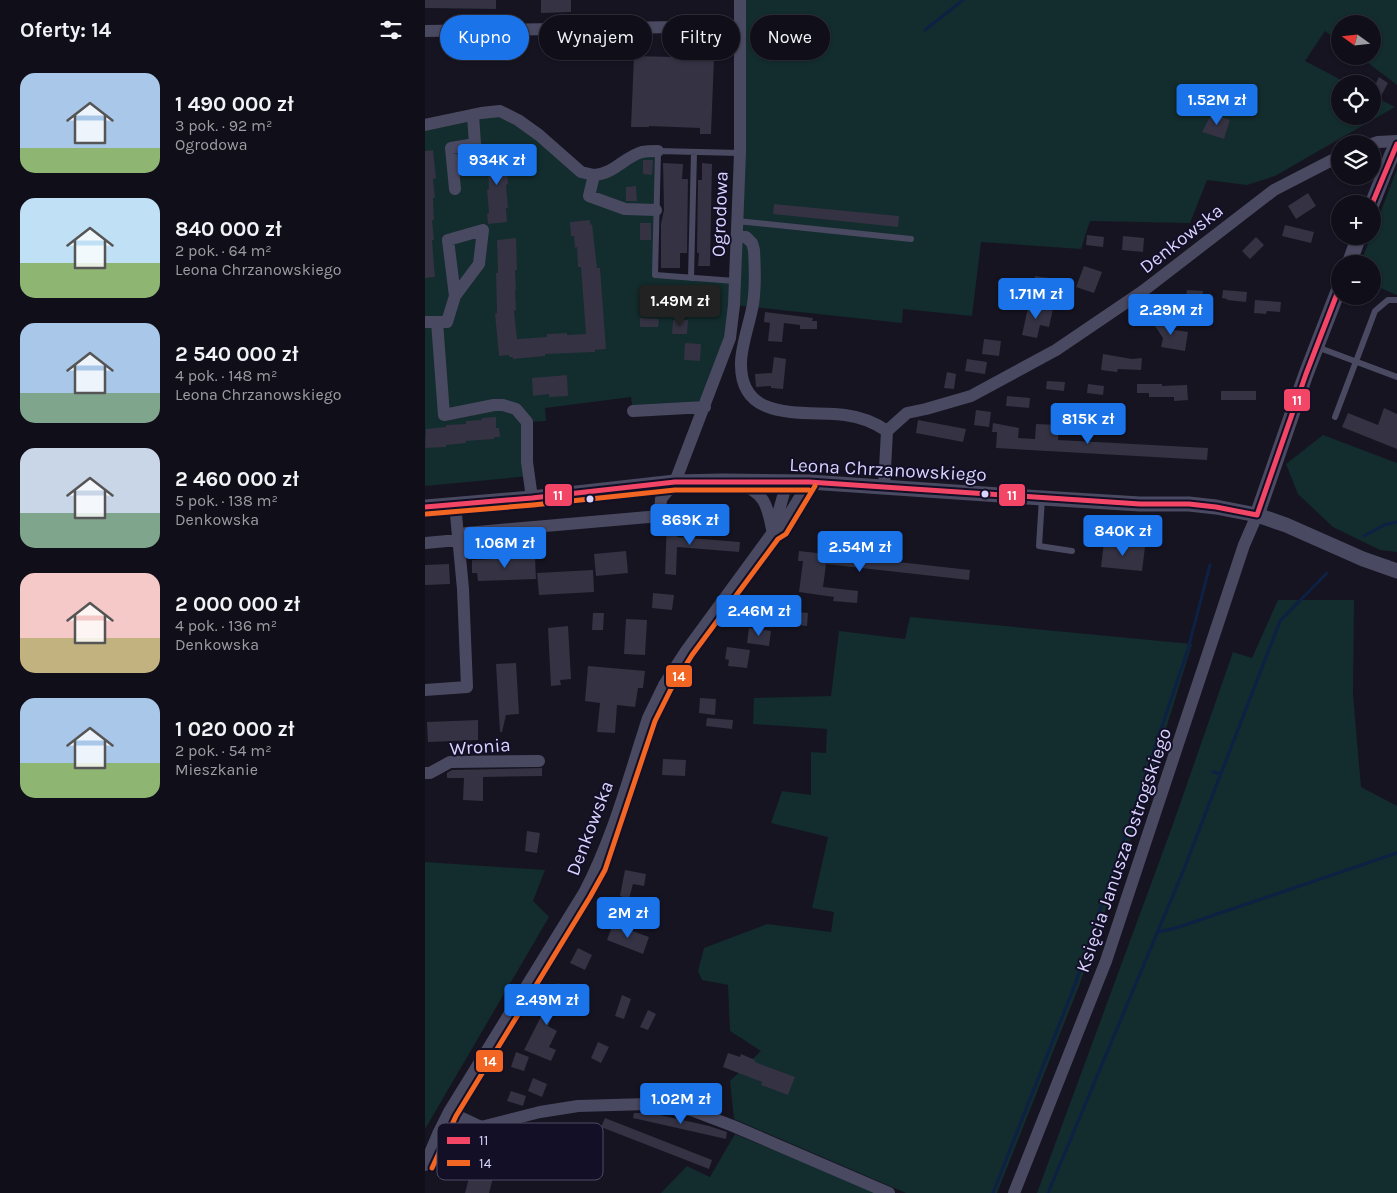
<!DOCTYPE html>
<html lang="pl">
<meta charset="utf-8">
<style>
:root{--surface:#100f19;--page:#1e1d26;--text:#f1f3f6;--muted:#9c9ca2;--line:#302f38;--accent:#1a73e8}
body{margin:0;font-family:Karla,sans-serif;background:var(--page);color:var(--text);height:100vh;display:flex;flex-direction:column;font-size:19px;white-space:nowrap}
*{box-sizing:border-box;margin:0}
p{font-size:16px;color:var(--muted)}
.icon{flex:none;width:28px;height:28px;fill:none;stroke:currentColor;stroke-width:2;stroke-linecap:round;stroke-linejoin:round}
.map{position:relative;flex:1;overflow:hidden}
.panel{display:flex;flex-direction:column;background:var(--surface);width:425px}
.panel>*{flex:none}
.top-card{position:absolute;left:15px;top:15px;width:475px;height:45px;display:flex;gap:10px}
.needle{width:32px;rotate:285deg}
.fabs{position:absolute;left:906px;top:15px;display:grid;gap:10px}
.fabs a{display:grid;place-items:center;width:50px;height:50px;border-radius:50%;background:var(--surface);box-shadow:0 1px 4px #0004,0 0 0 1px var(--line);font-size:25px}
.price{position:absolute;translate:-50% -42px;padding:0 11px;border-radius:5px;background:var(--accent);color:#fff;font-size:16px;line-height:32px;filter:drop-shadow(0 1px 2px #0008)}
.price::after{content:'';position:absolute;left:50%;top:30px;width:15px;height:11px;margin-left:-8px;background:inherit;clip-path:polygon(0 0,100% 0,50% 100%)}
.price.current{background:#222;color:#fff}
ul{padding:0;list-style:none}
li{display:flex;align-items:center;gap:15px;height:125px;padding:0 20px}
li span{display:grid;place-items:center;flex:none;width:140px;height:100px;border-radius:15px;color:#555}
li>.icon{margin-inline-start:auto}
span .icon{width:60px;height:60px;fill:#fffc;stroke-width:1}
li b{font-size:21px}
h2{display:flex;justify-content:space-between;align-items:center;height:60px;padding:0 20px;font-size:21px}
.pill{padding:0 18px;border-radius:22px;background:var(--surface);box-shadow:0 1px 4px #0004,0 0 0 1px var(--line);font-size:18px;line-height:45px}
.pill.current{background:var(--accent);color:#fff}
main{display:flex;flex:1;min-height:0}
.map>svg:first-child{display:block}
</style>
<main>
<section class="panel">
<h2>Oferty: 14<svg class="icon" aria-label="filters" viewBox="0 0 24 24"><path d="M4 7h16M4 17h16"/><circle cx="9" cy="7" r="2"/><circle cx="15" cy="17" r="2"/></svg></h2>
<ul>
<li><span style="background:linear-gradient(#a9c7e8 75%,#8fb573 0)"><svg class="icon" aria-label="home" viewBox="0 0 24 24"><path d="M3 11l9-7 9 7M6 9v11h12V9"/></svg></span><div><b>1 490 000 zł</b><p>3 pok. · 92 m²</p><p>Ogrodowa</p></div></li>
<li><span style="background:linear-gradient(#bfe0f5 65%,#8fb573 0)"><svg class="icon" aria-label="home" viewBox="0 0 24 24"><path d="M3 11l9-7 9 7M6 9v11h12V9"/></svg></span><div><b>840 000 zł</b><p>2 pok. · 64 m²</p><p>Leona Chrzanowskiego</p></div></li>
<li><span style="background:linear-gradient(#a9c7e8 70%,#7fa58c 0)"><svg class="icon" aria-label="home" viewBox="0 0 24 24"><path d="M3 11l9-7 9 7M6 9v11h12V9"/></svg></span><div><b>2 540 000 zł</b><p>4 pok. · 148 m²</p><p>Leona Chrzanowskiego</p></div></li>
<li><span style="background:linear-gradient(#c9d6e8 65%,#7fa58c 0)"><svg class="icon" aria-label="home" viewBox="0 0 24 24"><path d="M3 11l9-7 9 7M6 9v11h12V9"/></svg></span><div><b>2 460 000 zł</b><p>5 pok. · 138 m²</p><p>Denkowska</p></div></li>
<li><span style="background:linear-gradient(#f6c9c9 65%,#c2b280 0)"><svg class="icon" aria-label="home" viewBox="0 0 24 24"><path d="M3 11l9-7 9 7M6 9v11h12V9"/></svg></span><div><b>2 000 000 zł</b><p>4 pok. · 136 m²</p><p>Denkowska</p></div></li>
<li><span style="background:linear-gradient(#a9c7e8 65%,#8fb573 0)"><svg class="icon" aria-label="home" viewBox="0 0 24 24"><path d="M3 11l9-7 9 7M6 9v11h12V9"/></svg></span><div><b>1 020 000 zł</b><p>2 pok. · 54 m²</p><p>Mieszkanie</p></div></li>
</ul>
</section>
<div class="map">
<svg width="972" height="1193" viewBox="0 0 972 1193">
<rect width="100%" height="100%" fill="#161421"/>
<path fill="#132c2d" d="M315,0H972V85L934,56H948V24H915V42L900,31L880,61L924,84H915V116H948V96L970,107L850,176L822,185L782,180L765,223L665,221L656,249L556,242L547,316L478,309L477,323L309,305L280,407L208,411L206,397L120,408L121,421L102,422L105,476L0,486V125L75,111L169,175L233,151L230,275L310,281Z
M972,169V295L948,285V264H935L946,236H948V232Z
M898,435L972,463V552L955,550L908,527L873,494L861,464Z
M853,600H929L928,695L936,787L972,806V1193H612L747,827L808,652L827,658Z
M485,617L767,644L717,807L654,986L572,1193H481L309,1119L305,1081L336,1051L305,1031L303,985L277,980L273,971L279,948L342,924L406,932L409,912L387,908L403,837L346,823L357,791L386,795V752L401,753L402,729L328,724L329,698L406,696L414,631L480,639Z
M0,862L120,870L108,901L124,917L0,1129Z
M310,1134L451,1193H236L262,1166L285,1177Z"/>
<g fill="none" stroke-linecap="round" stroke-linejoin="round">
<path stroke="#0d2144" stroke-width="3" d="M500,30L538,0
M939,536L959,525L972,522
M788,772L796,774
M733,932L751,928L972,853
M568,1193L651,982L763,649L785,565
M623,1193L759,869L855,621L902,573"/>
</g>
<path fill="#343243" d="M0,0H71V9L0,8Z
M116,0H146V12L116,13Z
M209,56L289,58L286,134H275V128L224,126V127H206Z
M954,77L963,83L955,98L948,94V89Z
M787,113L805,120L799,139L777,132Z
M8,150L11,178L8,179L10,198H8L9,220H7L9,240H7L10,277L0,278V151Z
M78,151L79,155H81L83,184L81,185L83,208H81L82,222L63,224L62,214L64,213L62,190L64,189L63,167H60L58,152Z
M218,160H228L227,175L218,174Z
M238,163L258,164L257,179H263L262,253H255V268H236V224L239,210Z
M277,163L287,164L285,266H273L274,253H272L273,180H277Z
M211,186L212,201H201V187Z
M883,193L891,206L871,219L863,206Z
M349,204L474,216L473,227L348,214Z
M165,220V225L167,224L172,268H175L181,349L170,350V352L120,354V356L88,359V357H84V355L74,356L70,314L72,313L71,273H73L72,240L91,238L92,270H90L91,290H90L91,310L89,311L92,339L122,337V334L142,333V335L161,334L156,267H153L152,247L150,248L149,236H146L145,222Z
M215,223H226V240H215Z
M860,225L889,232L886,243L857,236Z
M662,235L679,237L678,247L661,245Z
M698,236L719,238L718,252L697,250Z
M831,237L839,245L825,259L817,251Z
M659,266L677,272L669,293L651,287Z
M610,276L632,279L629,290L609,285Z
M762,290L778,291L776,307L760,305Z
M798,290L822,292L821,302L802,300V299L797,298Z
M830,300L856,302L855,312L842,311L841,314L829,313Z
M604,303L628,309L624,327L615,325L612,338L597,335Z
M340,312L388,318L387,321H392V329H375V325L359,323L357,342L343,341L345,323L339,322Z
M739,316L749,330L763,332L760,351L736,347L738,338L728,323Z
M215,318L234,319L233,327H215Z
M248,320H263L262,334H247Z
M559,339L576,341L574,356L557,354Z
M260,343L276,344L275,361L259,360Z
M678,354L707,359L717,358L716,370L693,369L692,372L676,370Z
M349,357L361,359L358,389L346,388V386L331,387L330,374L347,373Z
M542,359L562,362L560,374L540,371Z
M522,372L531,374L529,389L519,388Z
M142,375L143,396L124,397V394L108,396L107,378Z
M622,381L640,382L639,391L621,389Z
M663,384L679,386L678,395L662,393Z
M712,384H737V386L762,385L763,400L749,401V397H724V393H712Z
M796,391H831V400H796Z
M582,396L605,398L604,408L581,406Z
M959,408L972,414V449L917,427L923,413L953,425Z
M551,410L566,412L564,427L549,425Z
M71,417V428H74L75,437H69V439L41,441V443L21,445V447L0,448L1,429L21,427V425L41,424V421L57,420V418Z
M493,420L541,429L538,442L491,433Z
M568,423L594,428L593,438L610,439L611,424L634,425L633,440L783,448L782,460L571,448L572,432H567Z
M242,520H252V537L315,542L314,552L252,547L251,575L240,574Z
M679,542L720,547L717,571L676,567Z
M201,551L203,573L171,576L169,554Z
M374,551L545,570L544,580L401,564L398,587L433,591L432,603L408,601L409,597L374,592L378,561H373Z
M110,557L111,579L53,581L52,573H47V560Z
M24,564L25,584L0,585V565Z
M168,570L169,592L114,595L112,573Z
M228,593L249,595L247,610L227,608Z
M357,610L383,613L382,626L355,623Z
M168,613H179L178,630H167Z
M201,619L222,620L220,655L199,654Z
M143,626L146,679L135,680L136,685L126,686L123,628Z
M324,628L346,631L344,646L322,643Z
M302,647L325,650L322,668L303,666L304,660L300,659Z
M91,663L94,714L81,715L77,732H75L71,664Z
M163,666L220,671L218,688H213L210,707L192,705L190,733L172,732L175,703L160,701Z
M275,698L291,699L290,715L274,713Z
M282,718L308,720L307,729L281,726Z
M53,720V740L3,742L2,722Z
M238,759L261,760L260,776L237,775Z
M117,768V776L58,777V801L38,800L39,778H22V773L27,770Z
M102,831L115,833L112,853L100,851Z
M200,870L221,874L219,886L208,884L204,899L195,896Z
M188,924L224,937L218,954L182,940Z
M153,948L167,955L160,970L145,963Z
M133,983L148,992L141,1005L134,1001L123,1026L132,1031L124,1047L131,1050L126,1061L99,1050Z
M197,995L206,999L199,1019L190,1016Z
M223,1010L231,1014L223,1030L215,1027Z
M173,1042L184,1047L176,1063L166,1058Z
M91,1052L104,1057L99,1071L86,1067Z
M303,1053L315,1057L316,1054L330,1060V1062L370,1077L363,1095L336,1085L337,1082L298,1067Z
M108,1078L122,1084L117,1097L103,1091Z
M86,1091L101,1096L98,1106L82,1101Z
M209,1113H226L284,1126L302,1132L301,1139L208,1118Z
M180,1118L287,1160L284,1169L176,1127Z
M49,1171L68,1178L64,1193H40L44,1178L46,1179Z"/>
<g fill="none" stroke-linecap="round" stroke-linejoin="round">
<path stroke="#4a4962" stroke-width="6" d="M312,221L486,239
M266,278L269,152
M310,281L230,275L233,151L315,153
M892,347L972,377
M910,417L950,311L963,300H972
M617,498L614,546L647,551"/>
<path stroke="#4a4962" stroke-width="12" d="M0,31L315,26
M0,125L56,113L75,111L93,120L114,135L156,172L169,175L164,196L200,209L231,210
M947,144L953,142L972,141
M169,175C189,174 199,157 217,152C222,151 228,151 233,151
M30,189L26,148L50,144L48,115
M312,237H321L327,243L329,250C330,268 331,286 328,304C325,322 316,346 316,363C315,424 380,410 420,415C436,417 449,422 462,431
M0,322H22L30,296L54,264L58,230L23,240L30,296
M12,322L19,415L69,405H78L91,409L102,422V462L107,498
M208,411L280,407
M313,483C339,493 342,503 347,529
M459,487L462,431L482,413L501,409L546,396L631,350L718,291L849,190L915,156
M348,532L355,530L384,482
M0,543L33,540L41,533L235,516L236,499L250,482L305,338L309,305L315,153V0
M0,690L42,687L38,589L30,504
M0,773H5L25,762L114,761
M24,1112L56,1127L115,1112L153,1106L224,1104L266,1110L308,1126L464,1193
M0,1165L13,1134L24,1112L159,893C188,838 204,777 223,718L239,685L261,651L348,532L362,482
M589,1193L681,961L819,545L832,515"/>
<path stroke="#4a4962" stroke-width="15" d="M947,204L967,154L972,144
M924,264L934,236
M0,507L107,498L250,482L298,481L384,482L617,498L715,504H764L791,507L832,515L861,525L938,559L972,571
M832,515L881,374L915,286"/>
<g stroke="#130f26" stroke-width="9">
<path id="bus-1" d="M947,204L972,144
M0,507L107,498L250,482H384L715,504H764L791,507L832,515
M832,515L881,374L915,286"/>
</g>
<g stroke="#130f26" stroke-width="9">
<path id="bus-2" d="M1,514L108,505L250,490H384
M7,1168L31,1116L165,897L180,870L230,721L246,689L267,655L353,539L361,534L390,486"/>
</g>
<use href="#bus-1" stroke="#f34667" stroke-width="5"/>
<use href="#bus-2" stroke="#f26522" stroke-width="5"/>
</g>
<g fill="#d9d4ff" stroke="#130f26" stroke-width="2">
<circle cx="560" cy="494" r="4.5"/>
<circle cx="165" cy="499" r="4.5"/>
</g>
<g text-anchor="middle" stroke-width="4" stroke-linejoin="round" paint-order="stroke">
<g font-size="19" fill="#d9d4ff" stroke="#130f26">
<text transform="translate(294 214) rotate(-88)" y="7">Ogrodowa</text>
<text transform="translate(756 238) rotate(-38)" y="7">Denkowska</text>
<text transform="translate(463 469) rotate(3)" y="7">Leona Chrzanowskiego</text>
<text transform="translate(55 746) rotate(-4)" y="7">Wronia</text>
<text transform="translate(164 828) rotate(-69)" y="7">Denkowska</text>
<text transform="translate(698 850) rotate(-71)" y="7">Księcia Janusza Ostrogskiego</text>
</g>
</g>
<rect x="12" y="1123" width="166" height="57" rx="8" fill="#130f26" stroke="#4e4a67" stroke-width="1"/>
<rect x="22" y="1137" width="23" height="7" fill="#f34667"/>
<rect x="22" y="1160" width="23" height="6" fill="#f26522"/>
<g font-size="14" fill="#d9d4ff">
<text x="54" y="1145">11</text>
<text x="54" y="1168">14</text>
</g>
<g stroke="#130f26" stroke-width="2">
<rect x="858" y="388" width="28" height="24" rx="5" fill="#f34667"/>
<rect x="119" y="483" width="29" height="24" rx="5" fill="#f34667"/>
<rect x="573" y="483" width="28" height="24" rx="5" fill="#f34667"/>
<rect x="240" y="664" width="28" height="24" rx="5" fill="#f26522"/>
<rect x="50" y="1049" width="29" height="24" rx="5" fill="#f26522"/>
</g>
<g font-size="14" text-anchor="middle" font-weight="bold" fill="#fff">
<text x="872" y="405">11</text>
<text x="133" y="500">11</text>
<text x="587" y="500">11</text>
<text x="254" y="681">14</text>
<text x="65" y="1066">14</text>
</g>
</svg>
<div class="fabs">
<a><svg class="needle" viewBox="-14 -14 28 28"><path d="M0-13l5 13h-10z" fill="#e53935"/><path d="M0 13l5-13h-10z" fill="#9c9ca2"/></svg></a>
<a><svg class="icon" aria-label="locate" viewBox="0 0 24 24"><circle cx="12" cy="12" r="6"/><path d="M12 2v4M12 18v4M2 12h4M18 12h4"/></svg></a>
<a><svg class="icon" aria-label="layers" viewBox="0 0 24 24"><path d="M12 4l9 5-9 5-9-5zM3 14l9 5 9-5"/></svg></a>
<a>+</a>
<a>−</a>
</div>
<b class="price" style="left:792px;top:126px">1.52M zł</b>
<b class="price" style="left:72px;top:186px">934K zł</b>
<b class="price" style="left:611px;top:320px">1.71M zł</b>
<b class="price current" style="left:255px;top:327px">1.49M zł</b>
<b class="price" style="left:746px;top:336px">2.29M zł</b>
<b class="price" style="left:663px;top:445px">815K zł</b>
<b class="price" style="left:265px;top:546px">869K zł</b>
<b class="price" style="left:698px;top:557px">840K zł</b>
<b class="price" style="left:80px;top:569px">1.06M zł</b>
<b class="price" style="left:435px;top:573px">2.54M zł</b>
<b class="price" style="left:334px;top:637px">2.46M zł</b>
<b class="price" style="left:203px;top:939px">2M zł</b>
<b class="price" style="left:122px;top:1026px">2.49M zł</b>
<b class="price" style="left:256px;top:1125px">1.02M zł</b>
<div class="top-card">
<a class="pill current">Kupno</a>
<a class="pill">Wynajem</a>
<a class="pill">Filtry</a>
<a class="pill">Nowe</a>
</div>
</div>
</main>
